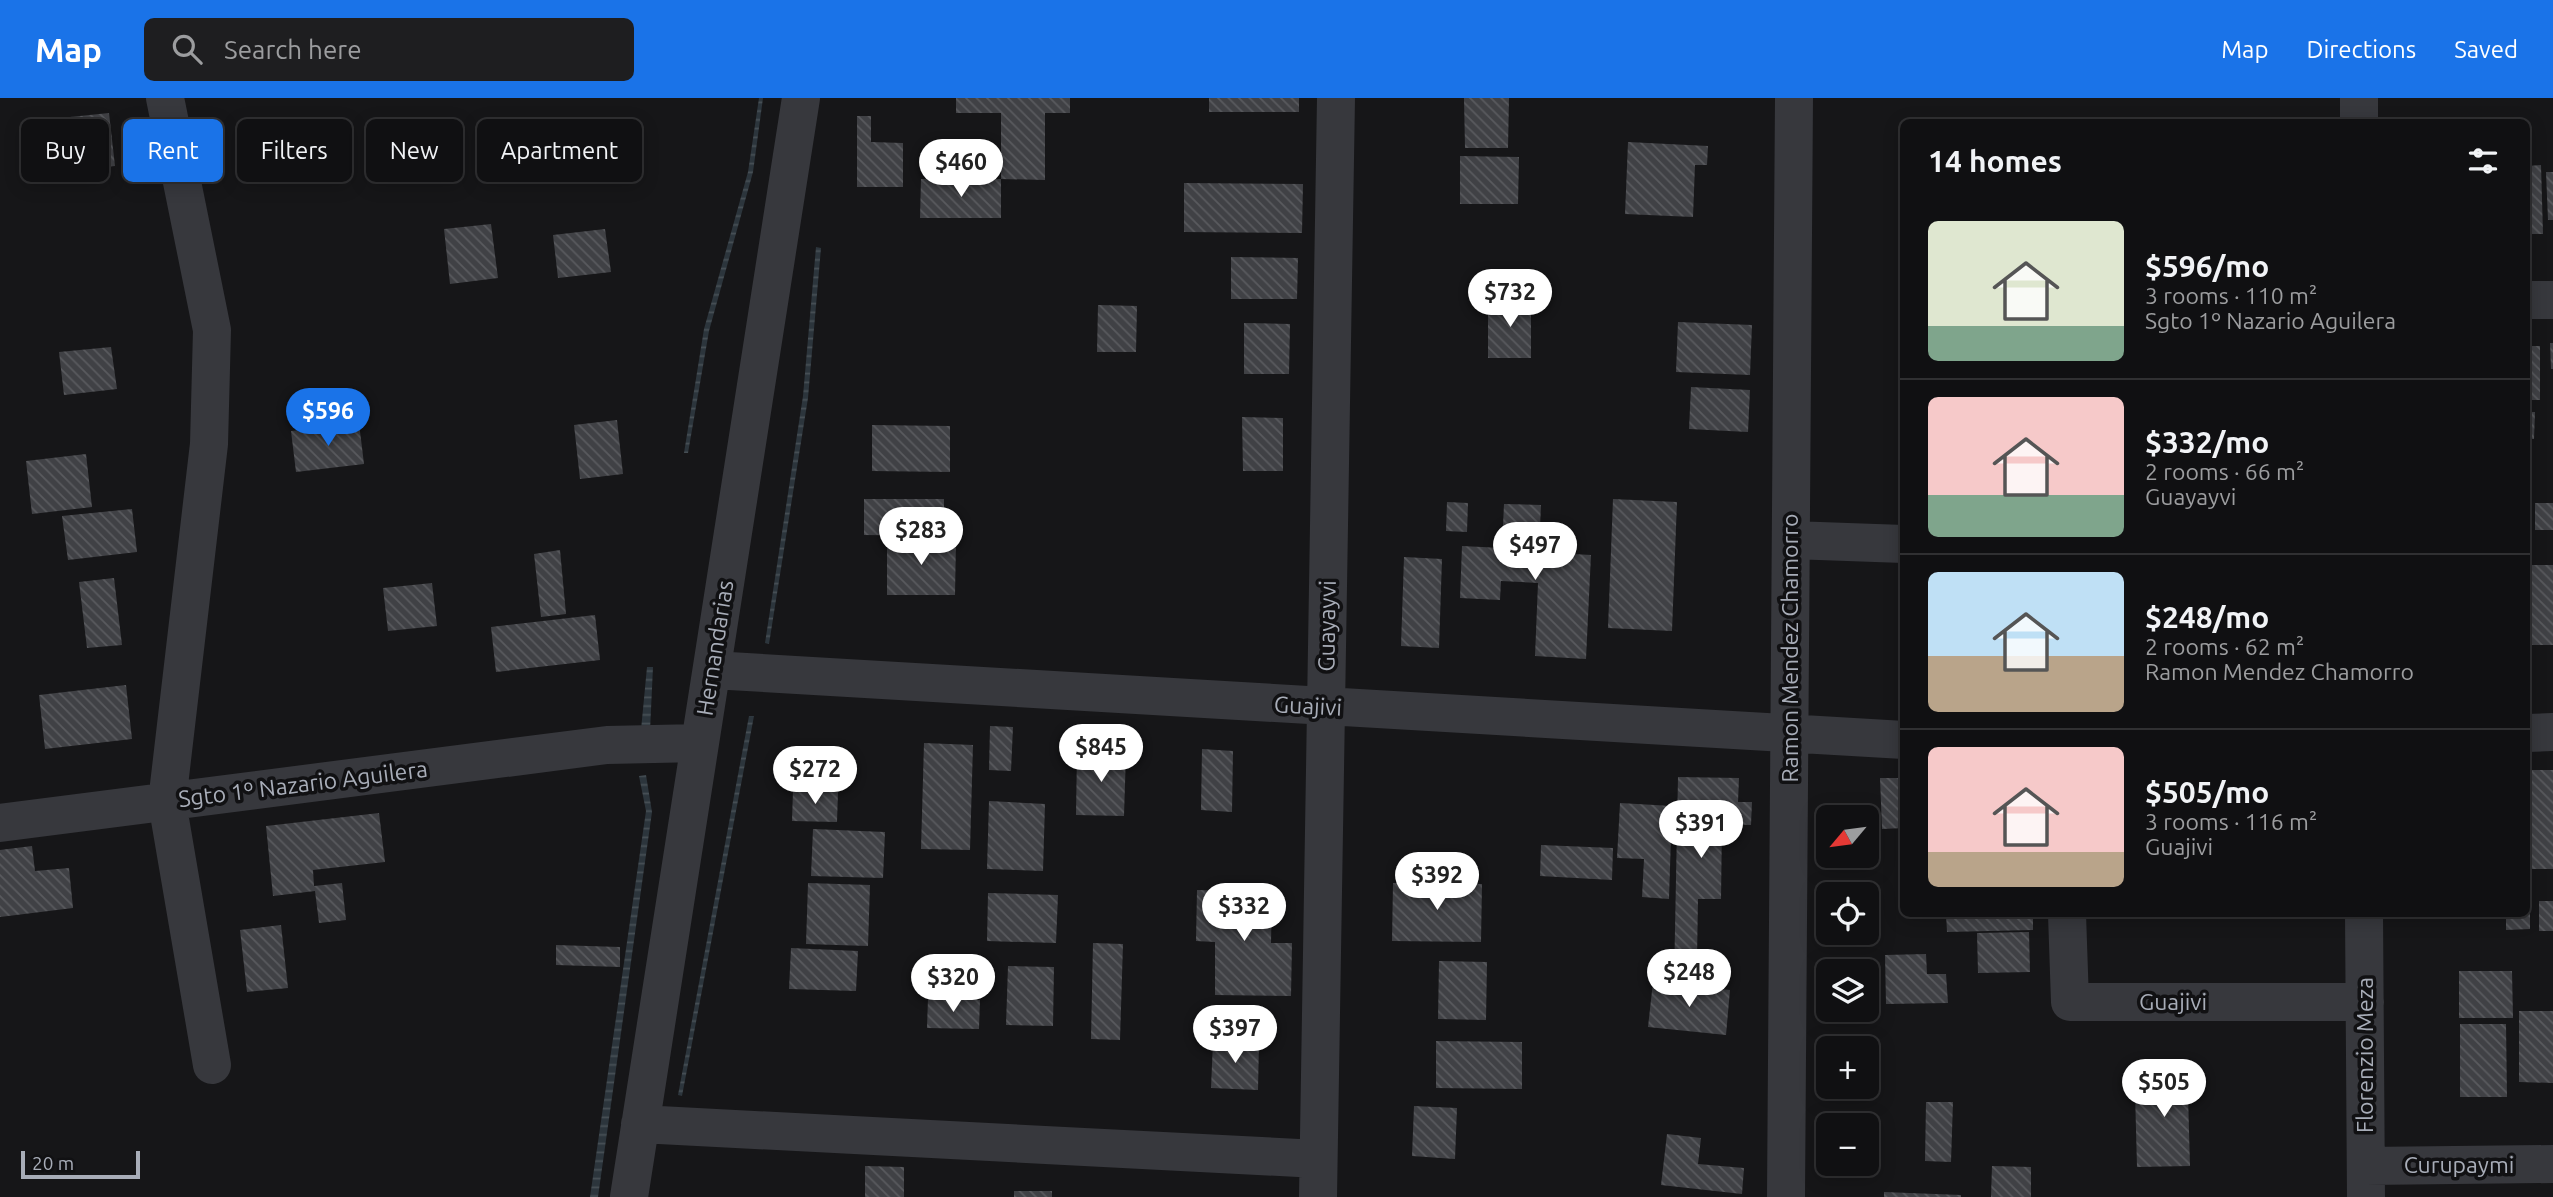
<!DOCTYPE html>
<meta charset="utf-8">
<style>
:root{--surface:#101012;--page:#1e1e20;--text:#f1f3f6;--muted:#9c9d9f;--line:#303032;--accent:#1a73e8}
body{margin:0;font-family:Ubuntu,sans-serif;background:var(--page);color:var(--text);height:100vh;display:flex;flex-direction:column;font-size:26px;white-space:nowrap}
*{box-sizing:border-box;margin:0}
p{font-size:23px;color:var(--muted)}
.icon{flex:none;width:38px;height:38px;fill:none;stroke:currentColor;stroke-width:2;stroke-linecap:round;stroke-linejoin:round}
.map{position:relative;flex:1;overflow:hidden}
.side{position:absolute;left:1900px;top:21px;width:630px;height:798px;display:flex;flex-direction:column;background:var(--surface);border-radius:10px;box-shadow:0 4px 18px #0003,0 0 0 2px var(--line)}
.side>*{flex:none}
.guide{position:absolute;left:21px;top:21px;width:665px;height:63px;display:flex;gap:14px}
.needle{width:46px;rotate:241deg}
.buttons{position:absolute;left:1816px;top:707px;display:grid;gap:14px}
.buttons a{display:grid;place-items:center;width:63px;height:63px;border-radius:10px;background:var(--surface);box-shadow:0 4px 18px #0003,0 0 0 2px var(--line);font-size:35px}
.scale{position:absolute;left:21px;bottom:18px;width:119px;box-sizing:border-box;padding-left:7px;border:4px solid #a8adb8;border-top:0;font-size:19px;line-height:24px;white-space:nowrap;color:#a8adb8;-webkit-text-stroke:5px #111113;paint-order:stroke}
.price{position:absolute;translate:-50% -60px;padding:0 16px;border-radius:24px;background:#fff;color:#222;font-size:23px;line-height:46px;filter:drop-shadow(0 2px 4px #0008)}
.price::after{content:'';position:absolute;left:50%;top:42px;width:21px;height:16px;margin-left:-10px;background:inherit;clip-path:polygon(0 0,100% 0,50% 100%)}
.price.on{background:var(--accent);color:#fff}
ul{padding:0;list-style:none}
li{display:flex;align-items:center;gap:21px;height:175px;padding:0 28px}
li+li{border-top:2px solid var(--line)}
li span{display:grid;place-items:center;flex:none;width:196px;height:140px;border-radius:10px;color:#555}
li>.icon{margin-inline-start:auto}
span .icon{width:84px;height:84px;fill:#fffc;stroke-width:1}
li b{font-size:30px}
h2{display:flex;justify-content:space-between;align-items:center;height:84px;padding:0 28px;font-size:30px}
.tag{padding:0 24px;border-radius:10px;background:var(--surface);box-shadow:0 4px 18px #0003,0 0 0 2px var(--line);font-size:24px;line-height:63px}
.tag.on{background:var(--accent);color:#fff}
header{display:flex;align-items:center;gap:42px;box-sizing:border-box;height:98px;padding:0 35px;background:var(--accent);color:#fff}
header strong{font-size:33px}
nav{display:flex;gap:38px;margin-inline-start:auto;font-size:24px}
.search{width:490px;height:63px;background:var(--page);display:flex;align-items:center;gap:18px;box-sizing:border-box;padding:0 24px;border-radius:10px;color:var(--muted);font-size:26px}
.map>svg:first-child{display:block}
</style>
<header>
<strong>Map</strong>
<div class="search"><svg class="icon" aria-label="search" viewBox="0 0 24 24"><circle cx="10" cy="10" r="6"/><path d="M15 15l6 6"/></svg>Search here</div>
<nav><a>Map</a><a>Directions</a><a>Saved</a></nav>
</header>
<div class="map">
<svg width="2553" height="1099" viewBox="0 0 2553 1099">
<defs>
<pattern id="water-rules" width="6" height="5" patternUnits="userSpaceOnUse" patternTransform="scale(1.75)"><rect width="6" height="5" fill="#2c353c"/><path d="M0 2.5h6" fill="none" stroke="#485056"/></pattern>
<pattern id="building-back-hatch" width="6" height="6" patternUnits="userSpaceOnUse" patternTransform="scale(1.75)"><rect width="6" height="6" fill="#404145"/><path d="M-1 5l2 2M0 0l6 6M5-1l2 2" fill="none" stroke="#595a5e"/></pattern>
</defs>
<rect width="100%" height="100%" fill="#161618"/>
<path fill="url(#water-rules)" d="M759,0H763L753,74L709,233L688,355H684L704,231L748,74Z
M816,149L821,150L808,300L769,546L765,545L803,298Z
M647,569H653L650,633L641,632Z
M749,618H754L682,998L678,997Z
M646,677L652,714L598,1099H590L646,713L639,678Z"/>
<path fill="url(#building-back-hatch)" d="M956,0H1070V15H1045V82L1001,81V15H956Z
M1209,0H1299V14H1209Z
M1464,0H1509L1508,50H1465Z
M109,15L115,68L76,72L70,19Z
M857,18H871V44L903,45V89H857Z
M565,30L570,71L512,78L507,36Z
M1628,44L1708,48L1707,67H1695L1693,119L1625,116Z
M1460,58L1519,59L1518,106H1460Z
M2541,67L2543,136H2527V68Z
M2546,74H2553V122H2548Z
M921,81H1001V120H920Z
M1184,85L1303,86L1302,135L1184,134Z
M491,126L498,180L450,186L444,131Z
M605,131L611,174L558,180L553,137Z
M1231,159L1298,160L1297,201H1231Z
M1488,202H1531V260H1488Z
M1098,207L1137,208L1136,254H1097Z
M1678,224L1752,227L1750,277L1676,274Z
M1244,225L1290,226L1289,276H1244Z
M2550,245H2553V271H2551Z
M2527,248H2540V302H2527Z
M111,249L117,291L64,297L59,254Z
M1691,289L1750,292L1748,334L1689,331Z
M2527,314H2535L2534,341H2527Z
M1242,319L1283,320V373H1243Z
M617,322L623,376L580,381L574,327Z
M359,325L364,366L296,374L291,333Z
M872,327L950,328V374L872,373Z
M86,356L92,409L32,416L26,363Z
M864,401H944V438L864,437Z
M1613,401L1677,404L1672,533L1608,530Z
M1447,404L1468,405L1467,434L1446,433Z
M2535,405H2553V432H2535Z
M1504,406L1541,407L1539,454L1591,457L1586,561L1535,558L1538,485L1501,483L1500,502L1460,500L1462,448L1502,450Z
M132,411L137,454L68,462L62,418Z
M887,442H956L955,497H887Z
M560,452L566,516L541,519L534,456Z
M1404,459L1442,461L1439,550L1401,548Z
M2527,467H2553V547H2527Z
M114,480L122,547L87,550L79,484Z
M432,485L437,528L388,533L383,490Z
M595,517L600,562L496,574L491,529Z
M126,587L132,641L45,651L39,597Z
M990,628L1013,629L1011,673L989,672Z
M924,645L973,647L970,752L921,751Z
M1202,651L1233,653L1232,714L1201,712Z
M1077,654L1126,655L1124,718L1076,717Z
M2527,672H2553V771H2527Z
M1678,679L1739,680L1738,704H1752L1751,727L1722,726L1721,801H1698L1697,861H1711L1710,882H1674Z
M1880,680H1904V730L1882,731Z
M793,692L838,694L837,724L792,723Z
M989,703L1045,706L1043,773L987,771Z
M1620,705L1672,708L1669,801L1642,799L1644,761L1617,760Z
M379,715L385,764L313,772L314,788L342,785L346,822L319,825L315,793L273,798L266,728Z
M813,731L885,734L883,780L811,778Z
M1541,747L1613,750L1612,782L1540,778Z
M32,748L35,773L69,770L73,810L0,819V752Z
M808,785L870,787L868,848L806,846Z
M1393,785L1482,786L1481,844L1392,843Z
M1197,792L1272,794L1271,845H1292L1291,898L1215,897V844L1196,843Z
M988,795L1058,797L1056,845L987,843Z
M2539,803H2553V833H2539Z
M2527,804H2530V831L2506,832V816H2527Z
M1946,816H2033V832L1947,834Z
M281,827L288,890L247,894L240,832Z
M2029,834L2030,874L1978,875L1977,835Z
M1093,845L1123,846L1120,942L1091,941Z
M556,847L620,849V869L556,867Z
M791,850L858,853L856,893L789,891Z
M1926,856L1927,876H1946L1948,905L1886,906L1885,857Z
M1439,863L1487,864L1486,922L1438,921Z
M1008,868L1054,869L1053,928L1006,927Z
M2459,873H2512L2513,920H2459Z
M1653,884L1730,892L1726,937L1648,929Z
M928,900L980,902L979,931L927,930Z
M2519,913H2553V985L2519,984Z
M2460,926H2506L2507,999H2460Z
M1213,943L1259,944L1258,992L1211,990Z
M1436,943L1522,944V991L1436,990Z
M2159,961H2187L2190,1068L2137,1069L2135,994L2160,993Z
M1926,1004H1953L1951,1064L1925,1063Z
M1414,1008L1457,1010L1455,1061L1412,1058Z
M1667,1036L1701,1040L1698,1066L1744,1070L1742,1096L1661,1087Z
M865,1068L904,1069V1099H865Z
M1992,1068L2031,1069V1099H1991Z
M1014,1093H1052V1099H1014Z
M1884,1094L1961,1097V1099H1884Z"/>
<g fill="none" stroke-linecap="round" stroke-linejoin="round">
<path stroke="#37383d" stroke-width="38" d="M165,0L212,232L209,346L167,704L212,967
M2359,0V24
M2527,202H2553
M1791,442L1904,446
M712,572L1904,642
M2527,635L2553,634
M0,725L607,647L700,645
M2067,816L2070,904H2365
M2364,816L2366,1099
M640,1026L1318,1061
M2366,1068L2553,1066
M629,1099L801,0
M1318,1099L1336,0
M1786,1099L1794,0"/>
</g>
<g text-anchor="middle" stroke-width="7" stroke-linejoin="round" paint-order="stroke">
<g font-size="23" fill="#a8adb8" stroke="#111113">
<text transform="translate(1327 528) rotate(-89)" y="8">Guayayvi</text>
<text transform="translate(715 550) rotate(-81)" y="8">Hernandarias</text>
<text transform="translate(1790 550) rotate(-90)" y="8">Ramon Mendez Chamorro</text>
<text transform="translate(1308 608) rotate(3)" y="8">Guajivi</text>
<text transform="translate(303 686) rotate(-7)" y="8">Sgto 1º Nazario Aguilera</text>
<text x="2173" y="912">Guajivi</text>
<text transform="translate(2365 957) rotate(-90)" y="8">Florenzio Meza</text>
<text x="2459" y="1075">Curupaymi</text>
</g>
</g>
</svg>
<div class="buttons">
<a><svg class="needle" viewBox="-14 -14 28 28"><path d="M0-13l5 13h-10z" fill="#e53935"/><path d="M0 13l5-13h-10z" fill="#9c9d9f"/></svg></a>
<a><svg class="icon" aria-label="locate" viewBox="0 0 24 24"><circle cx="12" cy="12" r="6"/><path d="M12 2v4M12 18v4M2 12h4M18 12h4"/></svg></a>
<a><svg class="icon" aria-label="layers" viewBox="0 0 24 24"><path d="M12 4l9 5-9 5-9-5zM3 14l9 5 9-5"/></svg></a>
<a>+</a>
<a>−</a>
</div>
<div class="scale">20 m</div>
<b class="price" style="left:961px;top:101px">$460</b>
<b class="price" style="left:1510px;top:231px">$732</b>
<b class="price on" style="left:328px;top:350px">$596</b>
<b class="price" style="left:921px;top:469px">$283</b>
<b class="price" style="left:1535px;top:484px">$497</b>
<b class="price" style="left:1101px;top:686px">$845</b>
<b class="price" style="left:815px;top:708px">$272</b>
<b class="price" style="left:1701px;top:762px">$391</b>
<b class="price" style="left:1437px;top:814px">$392</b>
<b class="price" style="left:1244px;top:845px">$332</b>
<b class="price" style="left:1689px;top:911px">$248</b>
<b class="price" style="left:953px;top:916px">$320</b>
<b class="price" style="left:1235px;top:967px">$397</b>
<b class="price" style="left:2164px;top:1021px">$505</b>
<div class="guide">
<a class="tag">Buy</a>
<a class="tag on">Rent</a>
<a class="tag">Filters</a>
<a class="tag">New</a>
<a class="tag">Apartment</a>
</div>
<section class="side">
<h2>14 homes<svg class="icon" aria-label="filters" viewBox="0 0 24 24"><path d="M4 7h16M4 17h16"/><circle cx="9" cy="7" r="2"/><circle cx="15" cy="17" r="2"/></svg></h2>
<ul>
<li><span style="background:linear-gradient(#dfe7d0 75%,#7fa58c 0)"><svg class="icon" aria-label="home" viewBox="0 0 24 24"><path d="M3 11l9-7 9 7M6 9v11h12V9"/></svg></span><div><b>$596/mo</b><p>3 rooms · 110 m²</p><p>Sgto 1º Nazario Aguilera</p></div></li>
<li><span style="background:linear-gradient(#f6c9c9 70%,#7fa58c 0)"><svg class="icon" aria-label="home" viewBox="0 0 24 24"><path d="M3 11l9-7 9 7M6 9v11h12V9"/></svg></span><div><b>$332/mo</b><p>2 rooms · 66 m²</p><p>Guayayvi</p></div></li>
<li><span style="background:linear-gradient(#bfe0f5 60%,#b9a48a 0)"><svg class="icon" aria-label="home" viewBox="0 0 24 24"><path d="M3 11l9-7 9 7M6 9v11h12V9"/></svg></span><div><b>$248/mo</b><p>2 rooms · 62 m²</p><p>Ramon Mendez Chamorro</p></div></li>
<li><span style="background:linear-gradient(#f6c9c9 75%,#b9a48a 0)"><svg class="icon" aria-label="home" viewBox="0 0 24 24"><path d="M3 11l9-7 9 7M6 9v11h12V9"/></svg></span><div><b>$505/mo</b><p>3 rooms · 116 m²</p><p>Guajivi</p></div></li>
</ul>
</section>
</div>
